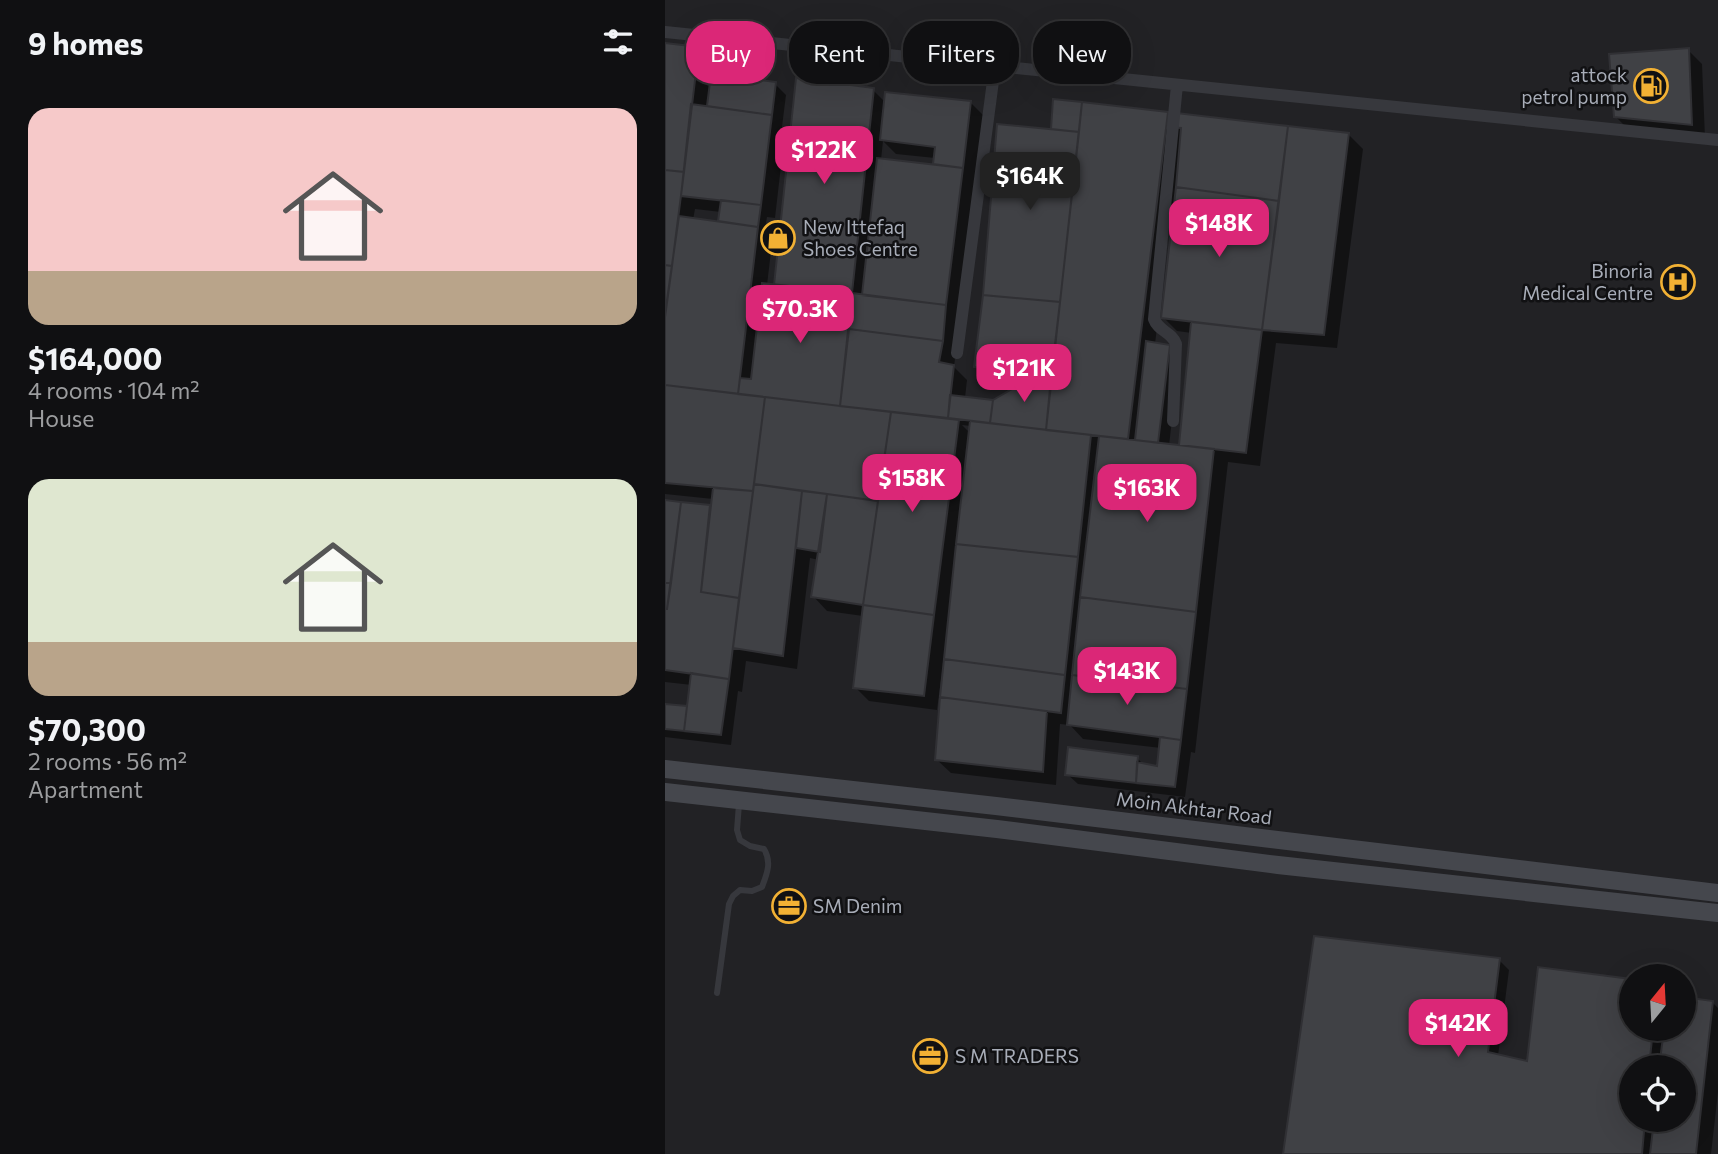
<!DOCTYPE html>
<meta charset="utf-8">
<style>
:root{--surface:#101012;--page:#1e1e20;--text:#f1f3f6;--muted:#9c9d9f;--line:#303032;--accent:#db2777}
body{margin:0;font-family:Commissioner,sans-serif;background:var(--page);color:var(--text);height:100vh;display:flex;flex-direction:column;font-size:26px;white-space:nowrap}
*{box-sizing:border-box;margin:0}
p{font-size:23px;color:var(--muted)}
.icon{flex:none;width:38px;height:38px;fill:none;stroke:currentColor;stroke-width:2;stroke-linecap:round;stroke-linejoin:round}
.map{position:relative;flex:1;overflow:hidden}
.drawer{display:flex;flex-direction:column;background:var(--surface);width:665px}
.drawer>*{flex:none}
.banner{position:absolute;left:21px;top:21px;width:665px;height:63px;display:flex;gap:14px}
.needle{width:46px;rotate:18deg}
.buttons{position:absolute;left:954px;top:964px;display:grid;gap:14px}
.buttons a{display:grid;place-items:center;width:77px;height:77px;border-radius:50%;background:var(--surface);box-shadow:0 7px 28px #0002,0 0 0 2px var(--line);font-size:35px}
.price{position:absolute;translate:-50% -60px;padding:0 16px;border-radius:14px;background:var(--accent);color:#fff;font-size:23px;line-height:46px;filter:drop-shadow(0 2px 4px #0008)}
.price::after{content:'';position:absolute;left:50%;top:42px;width:21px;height:16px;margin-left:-10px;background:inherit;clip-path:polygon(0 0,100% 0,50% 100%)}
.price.on{background:#222;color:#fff}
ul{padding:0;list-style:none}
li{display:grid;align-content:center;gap:14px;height:371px;padding:0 28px}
li span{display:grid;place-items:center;height:217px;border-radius:21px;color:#555}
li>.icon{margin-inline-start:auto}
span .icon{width:126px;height:126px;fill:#fffc;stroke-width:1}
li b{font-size:30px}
h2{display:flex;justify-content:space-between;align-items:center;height:84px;padding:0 28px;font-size:30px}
.tag{padding:0 24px;border-radius:28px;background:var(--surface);box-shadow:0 7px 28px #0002,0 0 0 2px var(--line);font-size:24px;line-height:63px}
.tag.on{background:var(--accent);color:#fff}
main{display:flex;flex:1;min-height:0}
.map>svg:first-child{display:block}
</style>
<main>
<section class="drawer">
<h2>9 homes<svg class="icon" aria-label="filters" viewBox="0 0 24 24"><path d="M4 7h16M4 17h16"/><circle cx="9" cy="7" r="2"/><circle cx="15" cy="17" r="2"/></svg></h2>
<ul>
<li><span style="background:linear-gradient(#f6c9c9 75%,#b9a48a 0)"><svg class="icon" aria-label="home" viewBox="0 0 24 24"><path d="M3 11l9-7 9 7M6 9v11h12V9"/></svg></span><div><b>$164,000</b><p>4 rooms · 104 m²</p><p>House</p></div></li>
<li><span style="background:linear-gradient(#dfe7d0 75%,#b9a48a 0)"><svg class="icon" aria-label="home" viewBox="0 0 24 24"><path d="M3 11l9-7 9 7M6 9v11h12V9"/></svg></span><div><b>$70,300</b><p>2 rooms · 56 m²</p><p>Apartment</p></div></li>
</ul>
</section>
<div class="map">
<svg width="1053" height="1154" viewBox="0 0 1053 1154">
<rect width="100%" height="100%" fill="#161618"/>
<path fill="#222225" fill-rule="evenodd" d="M0,0H1053V1154H0ZM966,976H1018V1029H966ZM966,1068H1018V1120H966Z"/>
<path fill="#0007" fill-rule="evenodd" d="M0,45L33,48L47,62L45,76L110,84L121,95L117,127L120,131L110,218L102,217L99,235L107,243L102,285L110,286L208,90L221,103L305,102L319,116L289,367L302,380L300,398L328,402L357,385L325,380L311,366L388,131L390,101L684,135L698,149L672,348L611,343L595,466L563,462L530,753L526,752L520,797L413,784L402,774L472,758L479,765L494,768L496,748L418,739L405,725L395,724L391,785L286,773L271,759L281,672H277L272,710L204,701L190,687L198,616L162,611L148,596L154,560L145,558L132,669L81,661L77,692L73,691L66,745L0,737V705L23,708L27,685L0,682V502L47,507L48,499L0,494ZM218,141L231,154L270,158L269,166L216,160ZM30,209L56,212L54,223L28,220ZM504,227L508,228L498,317L512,331L527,333L515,447L504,446L514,357L504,347L490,344ZM297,425L306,426V434Z
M1023,50L1037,64L1040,138L965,131L951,117Z
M834,960L844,970L833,1056L864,1063L966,981V1029H1018L1047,1002L1053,1008V1092L1046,1154H619ZM966,1068H1018V1120H966Z"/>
<path fill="#404145" stroke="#303034" stroke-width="2" d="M0,43L34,47L19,172L0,170Z
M1024,48L1027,125L949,117L944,54Z
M46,74L111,82L107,115L42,106Z
M131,78L209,88L187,293L109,285Z
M220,92L306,101L298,168L268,164L270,147L215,140Z
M388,99L417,102L414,132L386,129Z
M417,102L503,112L463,439L381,430Z
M26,104L107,115L96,205L16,196Z
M503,112L623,126L614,201L511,187L516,128L502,127Z
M332,124L414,132L395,302L318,295Z
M623,126L684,133L659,335L597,330Z
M212,158L298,168L281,305L197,295Z
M0,170L19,172L7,266L0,265Z
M511,187L614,201L597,330L496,318Z
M56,200L96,205L93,227L53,221Z
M14,216L93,227L73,394L0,385V314Z
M0,265L7,266L0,317Z
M97,283L187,293L175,406L73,394L75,378L86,379Z
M187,293L281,305L278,341L184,329Z
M318,295L395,302L386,378L309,367Z
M526,322L597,330L581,453L514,445Z
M184,329L278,341L274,362L289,365L283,418L175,406Z
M481,341L505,345L493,443L470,440Z
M355,373L386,378L381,430L325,423L328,400L352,386Z
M0,385L100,397L88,491L0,483Z
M285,395L328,400L325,423L283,418Z
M100,397L226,412L213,501L89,484Z
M226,412L294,420L269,615L198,605Z
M305,421L426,435L413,557L291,544Z
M434,436L549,449L531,612L415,597Z
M89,484L137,491L118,656L68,648Z
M48,488L88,491L74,598L36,592Z
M137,491L162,494L155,552L131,548Z
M162,494L213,501L198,605L146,597Z
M0,500L16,502L6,583H0Z
M16,502L45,505L36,592L74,598L64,679L0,670V609H2Z
M291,544L413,557L400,675L279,659Z
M0,583H6L2,609H0Z
M415,597L531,612L522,689L407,675Z
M198,605L269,615L259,696L188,688Z
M279,659L400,675L396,713L275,697Z
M26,673L64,679L56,735L19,731Z
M407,675L522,689L516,740L402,725Z
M275,697L382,711L378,772L270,760Z
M0,704L22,706L19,731L0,729Z
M495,737L516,740L510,787L471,783L472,762L492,766Z
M403,747L473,756L471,783L400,775Z
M649,936L835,958L823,1052L862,1061L873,967L966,979V1029H988L984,1068H966V1120H980L977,1154H618Z
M1018,997L1048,1001L1031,1154H985L989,1120H1018V1068H994L999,1029H1018Z"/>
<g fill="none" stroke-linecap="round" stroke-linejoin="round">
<path stroke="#37383d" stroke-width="6" d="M52,993L64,904L68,896L75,890L87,891L97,887C102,874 107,862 99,849L85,846L75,840L72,830L74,804"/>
<path stroke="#37383d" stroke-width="12" d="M0,32L1053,140
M292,353L330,66
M508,421L511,344C507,332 493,331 489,319L512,85"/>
<path stroke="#45474d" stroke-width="18" d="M0,769L331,806L1053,893
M0,792L332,829L613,865L1053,913"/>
</g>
<defs>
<g id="fuel-ring" transform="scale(1.75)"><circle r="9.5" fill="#111113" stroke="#f2b134" stroke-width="1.5"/><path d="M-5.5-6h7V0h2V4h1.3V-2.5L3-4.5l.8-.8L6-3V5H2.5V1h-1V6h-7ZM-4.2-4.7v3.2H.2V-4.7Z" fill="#f2b134"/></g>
<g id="shop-ring" transform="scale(1.75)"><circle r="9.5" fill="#111113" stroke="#f2b134" stroke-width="1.5"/><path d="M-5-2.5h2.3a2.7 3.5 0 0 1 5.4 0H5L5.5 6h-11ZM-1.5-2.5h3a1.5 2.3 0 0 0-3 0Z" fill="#f2b134"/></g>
<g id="hospital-ring" transform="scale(1.75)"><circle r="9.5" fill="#111113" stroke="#f2b134" stroke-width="1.5"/><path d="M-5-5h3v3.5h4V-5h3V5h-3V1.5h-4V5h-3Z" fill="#f2b134"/></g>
<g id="office-ring" transform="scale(1.75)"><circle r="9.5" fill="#111113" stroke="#f2b134" stroke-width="1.5"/><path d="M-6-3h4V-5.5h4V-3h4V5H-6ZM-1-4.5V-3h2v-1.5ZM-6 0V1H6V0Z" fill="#f2b134"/></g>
</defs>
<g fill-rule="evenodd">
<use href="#fuel-ring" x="986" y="86"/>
<use href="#shop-ring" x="113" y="238"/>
<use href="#hospital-ring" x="1013" y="282"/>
<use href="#office-ring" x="124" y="906"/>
<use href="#office-ring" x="265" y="1056"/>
</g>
<g text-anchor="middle" stroke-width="5" stroke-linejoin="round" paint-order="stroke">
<g font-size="19" fill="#a8adb8" stroke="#111113" text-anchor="start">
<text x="962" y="82" text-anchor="end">attock<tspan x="962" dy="22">petrol pump</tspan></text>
<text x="138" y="234">New Ittefaq<tspan x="138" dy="22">Shoes Centre</tspan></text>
<text x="988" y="278" text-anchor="end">Binoria<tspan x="988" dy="22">Medical Centre</tspan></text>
<text x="148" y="913">SM Denim</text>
<text x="290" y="1063">S M TRADERS</text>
</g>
<g font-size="19" fill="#a8adb8" stroke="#111113">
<text transform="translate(529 808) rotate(7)" y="7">Moin Akhtar Road</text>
</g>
</g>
</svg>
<div class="buttons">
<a><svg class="needle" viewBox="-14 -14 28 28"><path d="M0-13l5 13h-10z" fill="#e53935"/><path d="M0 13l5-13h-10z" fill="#9c9d9f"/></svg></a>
<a><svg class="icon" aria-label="locate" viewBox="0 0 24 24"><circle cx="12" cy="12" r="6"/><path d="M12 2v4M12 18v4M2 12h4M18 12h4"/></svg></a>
</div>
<b class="price" style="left:159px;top:186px">$122K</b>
<b class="price on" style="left:365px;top:212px">$164K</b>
<b class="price" style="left:554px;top:259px">$148K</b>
<b class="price" style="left:135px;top:345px">$70.3K</b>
<b class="price" style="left:359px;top:404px">$121K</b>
<b class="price" style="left:247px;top:514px">$158K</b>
<b class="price" style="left:482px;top:524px">$163K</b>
<b class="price" style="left:462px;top:707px">$143K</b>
<b class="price" style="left:793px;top:1059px">$142K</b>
<div class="banner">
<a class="tag on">Buy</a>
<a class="tag">Rent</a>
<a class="tag">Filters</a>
<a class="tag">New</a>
</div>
</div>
</main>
